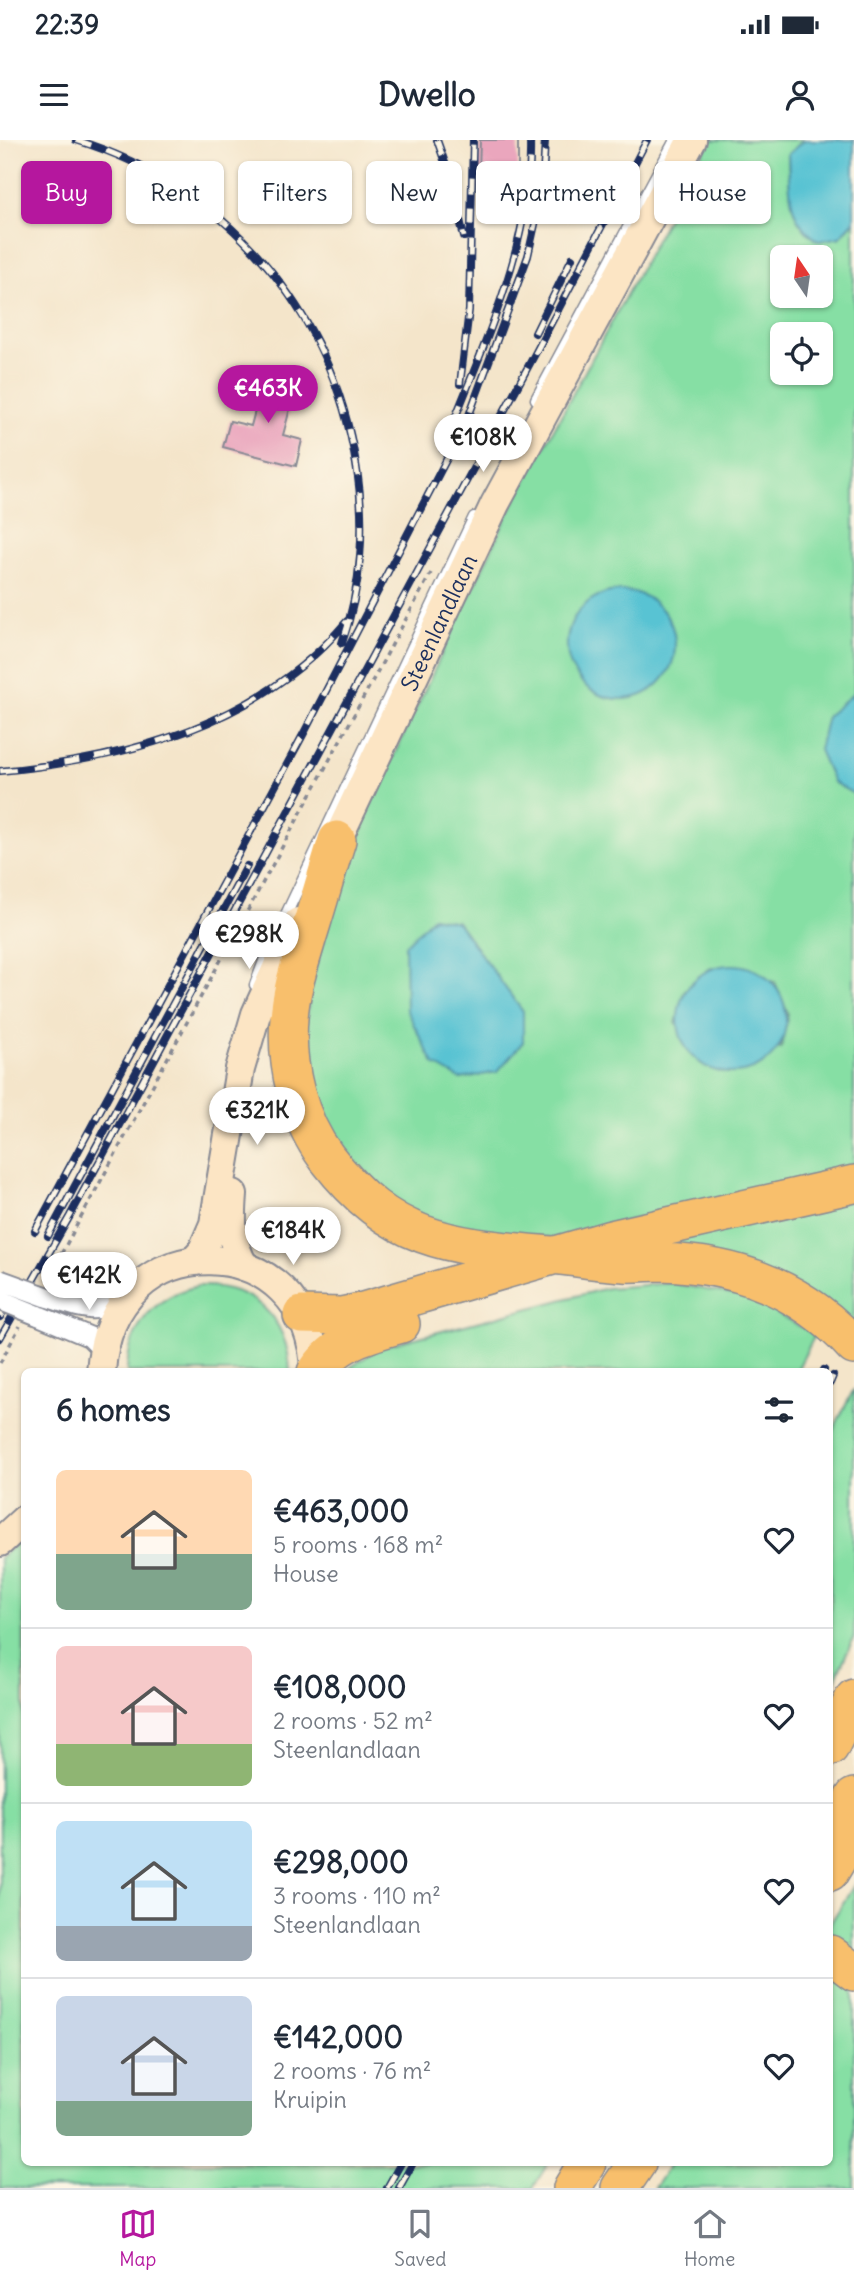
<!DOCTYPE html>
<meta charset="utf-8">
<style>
:root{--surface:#fff;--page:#f2f2f3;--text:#1f2937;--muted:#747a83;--line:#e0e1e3;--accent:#b5179e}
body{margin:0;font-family:Delius,sans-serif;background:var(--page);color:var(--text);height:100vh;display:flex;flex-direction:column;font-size:26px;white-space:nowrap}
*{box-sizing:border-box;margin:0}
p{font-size:23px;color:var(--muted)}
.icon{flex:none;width:38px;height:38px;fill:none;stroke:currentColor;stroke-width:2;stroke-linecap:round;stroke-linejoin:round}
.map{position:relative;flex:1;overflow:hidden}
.panel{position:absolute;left:21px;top:1228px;width:812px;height:798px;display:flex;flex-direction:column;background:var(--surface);border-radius:10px;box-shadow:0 2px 5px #0004}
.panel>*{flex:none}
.guide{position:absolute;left:21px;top:21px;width:812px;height:63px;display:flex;gap:14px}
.needle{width:46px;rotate:347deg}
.controls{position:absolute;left:770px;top:105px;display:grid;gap:14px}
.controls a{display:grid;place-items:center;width:63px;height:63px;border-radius:10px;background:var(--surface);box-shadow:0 2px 5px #0004;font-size:35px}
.price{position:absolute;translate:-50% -60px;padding:0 16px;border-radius:24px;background:#fff;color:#222;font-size:23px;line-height:46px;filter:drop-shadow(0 2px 4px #0008)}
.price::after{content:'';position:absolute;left:50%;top:42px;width:21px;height:16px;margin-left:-10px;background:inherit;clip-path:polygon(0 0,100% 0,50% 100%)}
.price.current{background:var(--accent);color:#fff}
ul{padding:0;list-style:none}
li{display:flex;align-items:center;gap:21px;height:175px;padding:0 35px}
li+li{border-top:2px solid var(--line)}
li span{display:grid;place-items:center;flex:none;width:196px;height:140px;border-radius:10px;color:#555}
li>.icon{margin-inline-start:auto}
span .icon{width:84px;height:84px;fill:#fffc;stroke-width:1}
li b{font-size:30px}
h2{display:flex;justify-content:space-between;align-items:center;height:84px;padding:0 35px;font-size:30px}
.tag{padding:0 24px;border-radius:10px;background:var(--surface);box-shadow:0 2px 5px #0004;font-size:24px;line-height:63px}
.tag.current{background:var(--accent);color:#fff}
.status{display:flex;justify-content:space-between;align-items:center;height:49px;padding:0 35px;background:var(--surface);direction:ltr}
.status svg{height:19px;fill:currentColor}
header{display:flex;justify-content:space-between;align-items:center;height:91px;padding:0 35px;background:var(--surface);font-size:32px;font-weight:700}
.menu{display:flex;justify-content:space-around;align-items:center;height:98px;border-top:2px solid var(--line);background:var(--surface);font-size:19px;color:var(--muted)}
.menu a{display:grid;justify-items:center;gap:4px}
.menu .current{color:var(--accent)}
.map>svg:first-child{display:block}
</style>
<div class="status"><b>22:39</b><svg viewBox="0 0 49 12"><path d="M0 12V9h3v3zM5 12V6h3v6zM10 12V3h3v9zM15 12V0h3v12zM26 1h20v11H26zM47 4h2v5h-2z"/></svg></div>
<header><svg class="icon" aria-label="menu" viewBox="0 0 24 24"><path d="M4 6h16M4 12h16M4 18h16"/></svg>Dwello<svg class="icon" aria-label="person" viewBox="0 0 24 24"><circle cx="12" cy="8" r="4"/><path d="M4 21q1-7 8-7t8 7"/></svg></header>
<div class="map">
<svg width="854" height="2048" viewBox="0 0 854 2048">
<rect width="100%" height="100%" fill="#fcf5e5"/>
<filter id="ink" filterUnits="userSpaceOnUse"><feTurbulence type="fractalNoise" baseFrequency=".0143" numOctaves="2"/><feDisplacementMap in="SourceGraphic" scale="14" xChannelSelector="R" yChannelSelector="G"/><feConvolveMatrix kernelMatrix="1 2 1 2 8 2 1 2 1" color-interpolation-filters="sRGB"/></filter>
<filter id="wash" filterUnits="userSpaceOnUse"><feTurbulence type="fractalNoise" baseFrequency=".00686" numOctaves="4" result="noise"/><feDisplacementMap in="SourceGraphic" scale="28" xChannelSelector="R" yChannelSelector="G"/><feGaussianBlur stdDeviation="1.57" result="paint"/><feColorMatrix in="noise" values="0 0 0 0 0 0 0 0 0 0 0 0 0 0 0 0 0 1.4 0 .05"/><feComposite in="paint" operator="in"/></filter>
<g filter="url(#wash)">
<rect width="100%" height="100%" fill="#f4e5ca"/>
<path fill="#86dfa4" stroke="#508781" stroke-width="2" fill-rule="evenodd" d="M710,0H804L788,14C790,48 786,81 819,101L840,97L854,81V553L833,642L854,654V1027L555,1098L485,1092L448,1085L410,1070L383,1053L356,1028L335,1000L322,975L313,949L306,913V881L311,843L351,706L509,372ZM782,117H821V156H782ZM782,194H821V233H782ZM457,782L523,872V902L496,932L460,939ZM710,828L775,842L788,874L781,908L676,884L684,851Z
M854,1055V1190L659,1104Z
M671,1143L749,1158L815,1195L796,1232H348L351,1227L381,1207L607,1148Z
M198,1146C253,1144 288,1178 290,1232H127C128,1187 154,1156 198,1146Z
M854,1249V1497L830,1551V1296Z
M24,1396V2023H548L533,2048H0V1418Z
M854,1745V2048H654L671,2023H830V1784Z"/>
<path fill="#58c3d3" stroke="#3a7998" stroke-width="2" d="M804,0H854V81L840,97L819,101C786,81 790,48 788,14Z
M567 505a54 54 0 1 1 108 0a54 54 0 1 1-108 0Z
M854,553V654L833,642L819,610L827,576Z
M433,777L457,782L523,872V902L497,932L460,939L434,924L406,870L405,805Z
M678 879a54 54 0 1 1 108 0a54 54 0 1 1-108 0Z"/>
<g id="blocks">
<path fill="#eaa6bd" d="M480,0H518V35L479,33Z
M265,233L297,242L283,295L302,300L296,326L223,307L230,281L251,286Z"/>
</g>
</g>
<g filter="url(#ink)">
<use href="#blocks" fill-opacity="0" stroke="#888a94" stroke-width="2"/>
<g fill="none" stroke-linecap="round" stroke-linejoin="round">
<g stroke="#888a94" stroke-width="13">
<path id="lane" d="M536,259L675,0
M255,845L264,821L474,377"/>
</g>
<g stroke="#888a94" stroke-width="23">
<path id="street" d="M47,1157C77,1167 97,1177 126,1158
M37,1175L90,1197L103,1210"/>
</g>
<g stroke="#888a94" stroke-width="32">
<g id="secondary">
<path id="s1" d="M329,717L495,364L692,0"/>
<path d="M233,1054C231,1080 230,1103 244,1126"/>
<path d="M194,1121L202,1112L214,1084L240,929L256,874L298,782"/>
<path d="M101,1232C110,1079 312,1087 315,1232"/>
<path d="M0,1402L24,1380"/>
</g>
</g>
<g stroke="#888a94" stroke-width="40">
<path id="highway" d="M337,700C327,732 318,764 308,796C300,824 291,849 289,878C285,926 298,980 327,1018C392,1103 451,1106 551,1115C575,1117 600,1122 624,1123C636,1124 649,1122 661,1122C737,1124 803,1149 854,1206
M302,1175L341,1176L360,1172L611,1099L854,1044
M316,1232C336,1201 367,1194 401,1184
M830,1607L854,1558
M830,1699L854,1657
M830,1732L854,1692
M830,1814L854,1832
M572,2048L587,2023
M620,2048L637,2023"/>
</g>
<path stroke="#888a94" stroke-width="3.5" stroke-dasharray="5 5" stroke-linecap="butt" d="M47,1140L431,433
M0,1223L20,1186"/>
<use href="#lane" stroke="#fff" stroke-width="10"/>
<use href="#street" stroke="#fff" stroke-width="19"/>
<use href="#secondary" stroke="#fce5c4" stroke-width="28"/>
<use href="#highway" stroke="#f8bf6c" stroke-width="37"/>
<g stroke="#1b2f5e" stroke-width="8">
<path id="rail" d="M76,0C227,47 331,169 356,324C366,383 362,446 342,503
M437,0L450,37L464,97
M535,193L572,118
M460,244L469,170L473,0
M443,309C480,211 533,107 530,0
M0,631C128,619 261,584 347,481
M35,1091L304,593L468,278L528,116L542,53L545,0
M48,1096L247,726
M0,1177L22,1141
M0,1198L70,1076L536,212L647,0
M823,1232L824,1230
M830,1243L833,1236
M387,2048L401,2023
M399,2048L413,2023"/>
</g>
<use href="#rail" stroke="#fcf5e5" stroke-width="5" stroke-dasharray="16" stroke-linecap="butt"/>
<g stroke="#888a94" stroke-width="23" stroke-linecap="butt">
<path id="street-bridge" d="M0,1140L47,1157
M0,1160L37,1175"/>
</g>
<use href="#street-bridge" stroke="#fff" stroke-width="19"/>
</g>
</g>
<g text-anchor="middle" stroke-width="5" stroke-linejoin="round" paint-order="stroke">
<g font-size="23" fill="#1b2f5e" stroke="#fcf5e5">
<text dy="8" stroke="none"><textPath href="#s1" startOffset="259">Steenlandlaan</textPath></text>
</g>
</g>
</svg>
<div class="controls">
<a><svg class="needle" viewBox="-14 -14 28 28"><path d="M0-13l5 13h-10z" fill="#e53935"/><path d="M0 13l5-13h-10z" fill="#747a83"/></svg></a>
<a><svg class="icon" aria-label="locate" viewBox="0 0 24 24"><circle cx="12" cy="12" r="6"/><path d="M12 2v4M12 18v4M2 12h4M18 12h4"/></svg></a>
</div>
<b class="price current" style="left:268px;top:285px">€463K</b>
<b class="price" style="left:483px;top:334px">€108K</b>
<b class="price" style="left:249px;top:831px">€298K</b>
<b class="price" style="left:257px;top:1007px">€321K</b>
<b class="price" style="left:293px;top:1127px">€184K</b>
<b class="price" style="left:89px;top:1172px">€142K</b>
<div class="guide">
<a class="tag current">Buy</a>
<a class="tag">Rent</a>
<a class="tag">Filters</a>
<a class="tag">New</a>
<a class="tag">Apartment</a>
<a class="tag">House</a>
</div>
<section class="panel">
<h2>6 homes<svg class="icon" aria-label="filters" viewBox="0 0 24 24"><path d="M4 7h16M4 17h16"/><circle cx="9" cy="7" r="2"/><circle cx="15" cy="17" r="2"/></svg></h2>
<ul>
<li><span style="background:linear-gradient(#ffd9b3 60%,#7fa58c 0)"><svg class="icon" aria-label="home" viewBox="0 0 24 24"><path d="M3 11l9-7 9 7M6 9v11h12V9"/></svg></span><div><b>€463,000</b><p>5 rooms · 168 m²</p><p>House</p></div><svg class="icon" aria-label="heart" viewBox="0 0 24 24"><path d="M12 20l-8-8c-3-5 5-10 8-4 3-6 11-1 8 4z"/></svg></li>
<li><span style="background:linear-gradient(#f6c9c9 70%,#8fb573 0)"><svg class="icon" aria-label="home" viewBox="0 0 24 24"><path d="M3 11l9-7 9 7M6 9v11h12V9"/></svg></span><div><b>€108,000</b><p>2 rooms · 52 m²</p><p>Steenlandlaan</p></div><svg class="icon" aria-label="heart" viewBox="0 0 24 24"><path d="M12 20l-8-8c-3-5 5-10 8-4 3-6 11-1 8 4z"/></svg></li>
<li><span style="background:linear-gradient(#bfe0f5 75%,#9aa5b1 0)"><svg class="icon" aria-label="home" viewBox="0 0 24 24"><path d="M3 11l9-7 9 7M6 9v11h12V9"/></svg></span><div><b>€298,000</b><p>3 rooms · 110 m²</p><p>Steenlandlaan</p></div><svg class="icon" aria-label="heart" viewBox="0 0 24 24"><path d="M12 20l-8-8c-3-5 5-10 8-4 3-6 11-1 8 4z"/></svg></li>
<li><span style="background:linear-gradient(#c9d6e8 75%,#7fa58c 0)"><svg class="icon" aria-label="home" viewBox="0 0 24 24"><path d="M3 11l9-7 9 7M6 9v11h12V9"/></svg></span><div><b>€142,000</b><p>2 rooms · 76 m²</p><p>Kruipin</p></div><svg class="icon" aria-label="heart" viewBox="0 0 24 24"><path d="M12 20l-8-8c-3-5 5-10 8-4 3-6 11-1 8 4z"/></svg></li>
</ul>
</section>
</div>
<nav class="menu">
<a class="current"><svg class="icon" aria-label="map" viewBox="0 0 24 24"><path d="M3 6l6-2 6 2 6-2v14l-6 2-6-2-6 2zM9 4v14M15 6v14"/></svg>Map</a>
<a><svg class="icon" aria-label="saved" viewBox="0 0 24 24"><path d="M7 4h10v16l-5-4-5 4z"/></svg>Saved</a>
<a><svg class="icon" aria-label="home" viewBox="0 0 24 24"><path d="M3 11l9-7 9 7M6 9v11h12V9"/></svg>Home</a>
</nav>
